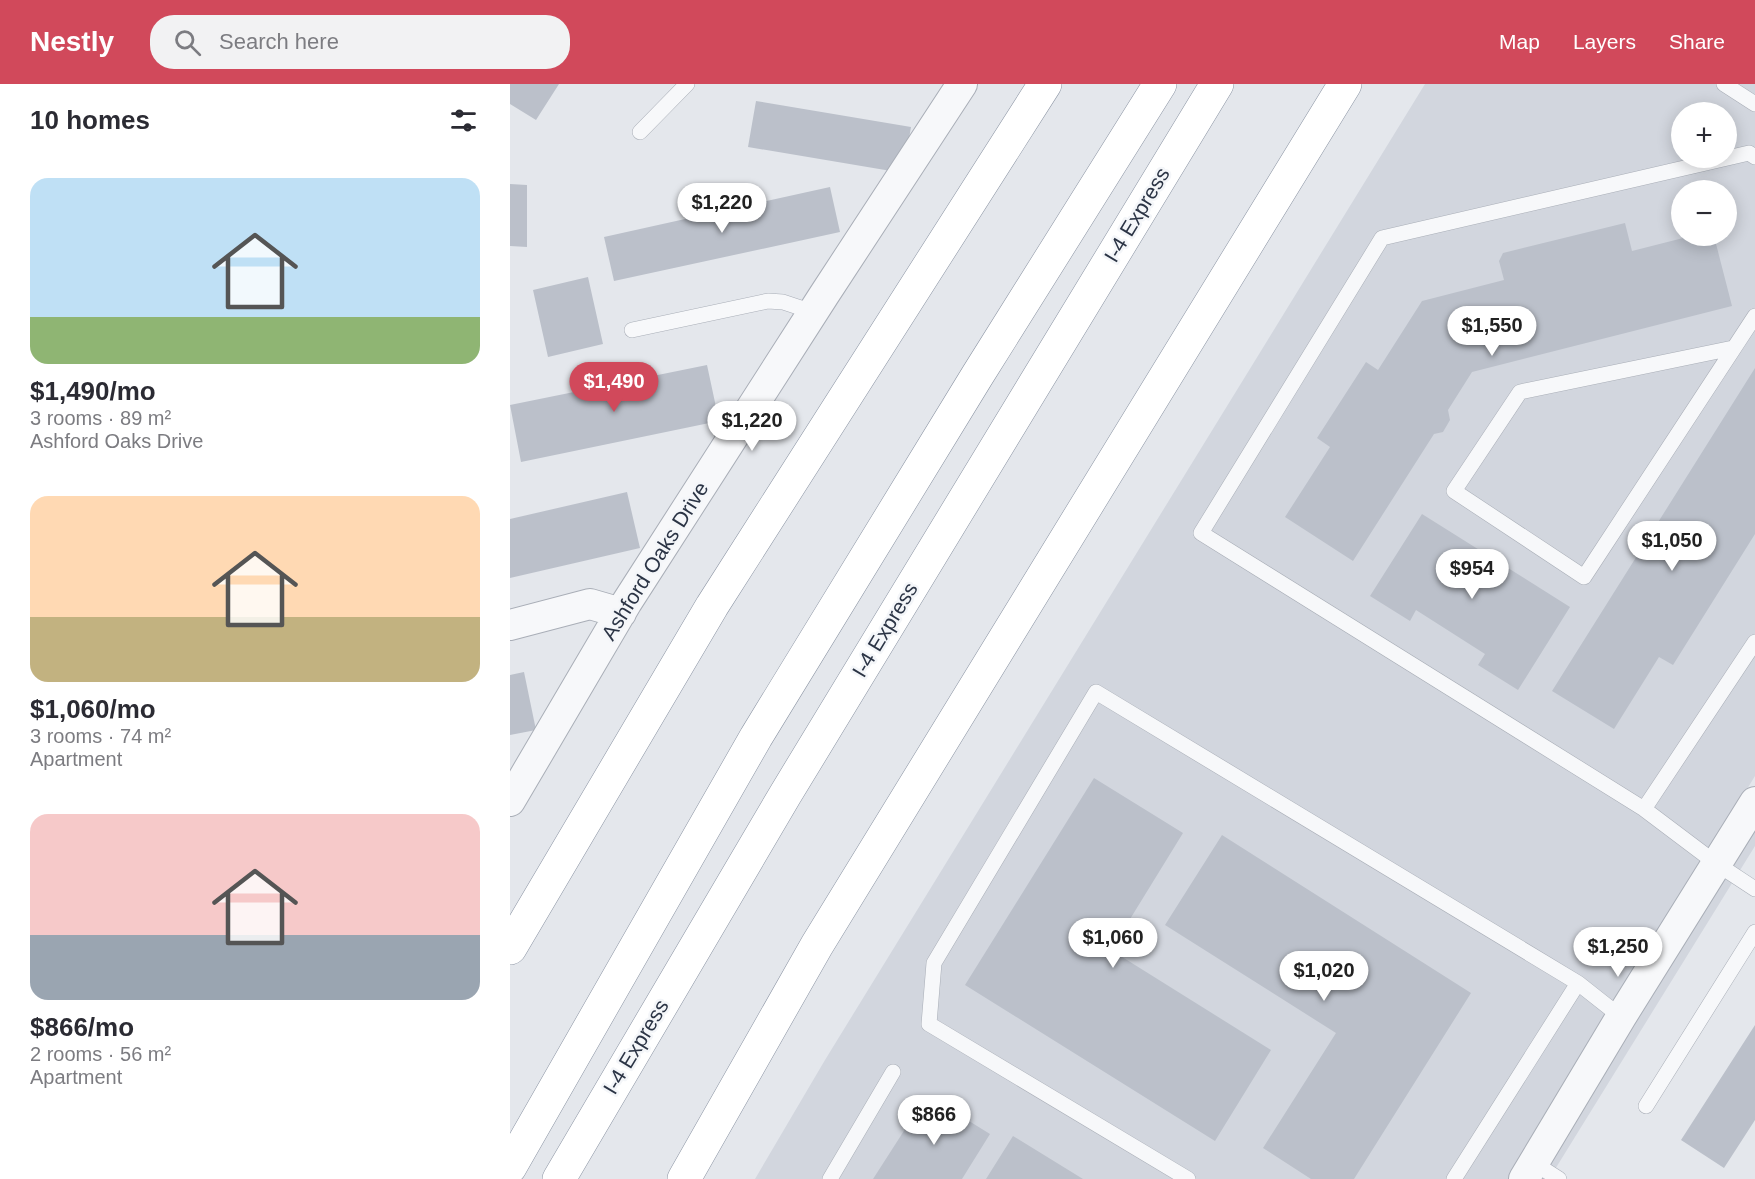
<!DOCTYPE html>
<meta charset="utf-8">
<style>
:root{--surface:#fff;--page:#f2f2f3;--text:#2b2b33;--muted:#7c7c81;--accent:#d1495b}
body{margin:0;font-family:Arial,sans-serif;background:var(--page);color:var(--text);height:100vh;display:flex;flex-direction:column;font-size:22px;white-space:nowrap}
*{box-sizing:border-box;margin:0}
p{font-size:20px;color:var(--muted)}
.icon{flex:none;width:33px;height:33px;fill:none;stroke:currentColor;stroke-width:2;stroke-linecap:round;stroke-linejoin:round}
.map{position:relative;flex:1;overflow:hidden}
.details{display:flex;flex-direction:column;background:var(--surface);width:510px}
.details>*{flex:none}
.buttons{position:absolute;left:1161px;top:18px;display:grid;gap:12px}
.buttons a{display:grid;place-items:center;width:66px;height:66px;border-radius:50%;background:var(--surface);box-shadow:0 3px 15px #0003;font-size:30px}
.price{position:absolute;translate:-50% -51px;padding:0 14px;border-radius:21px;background:#fff;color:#222;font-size:20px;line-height:39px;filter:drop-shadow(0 2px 3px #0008)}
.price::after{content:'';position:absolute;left:50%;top:36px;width:18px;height:14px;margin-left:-9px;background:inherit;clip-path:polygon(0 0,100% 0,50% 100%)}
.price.current{background:var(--accent);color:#fff}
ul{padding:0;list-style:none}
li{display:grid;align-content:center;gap:12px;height:318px;padding:0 30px}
li span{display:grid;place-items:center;height:186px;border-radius:18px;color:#555}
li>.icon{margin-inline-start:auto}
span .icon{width:108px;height:108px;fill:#fffc;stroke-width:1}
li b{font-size:26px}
h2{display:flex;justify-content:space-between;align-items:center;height:72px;padding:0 30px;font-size:26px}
header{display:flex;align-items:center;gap:36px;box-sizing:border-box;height:84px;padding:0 30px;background:var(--accent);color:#fff}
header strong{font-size:28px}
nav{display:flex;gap:33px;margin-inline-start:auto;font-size:21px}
.search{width:420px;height:54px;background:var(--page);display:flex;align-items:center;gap:15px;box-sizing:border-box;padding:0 21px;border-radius:24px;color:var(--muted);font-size:22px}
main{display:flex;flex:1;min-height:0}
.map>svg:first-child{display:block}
</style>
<header>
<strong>Nestly</strong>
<div class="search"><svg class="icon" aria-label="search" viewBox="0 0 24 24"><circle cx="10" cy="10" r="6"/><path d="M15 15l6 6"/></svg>Search here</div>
<nav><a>Map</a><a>Layers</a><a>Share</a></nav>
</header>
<main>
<section class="details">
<h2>10 homes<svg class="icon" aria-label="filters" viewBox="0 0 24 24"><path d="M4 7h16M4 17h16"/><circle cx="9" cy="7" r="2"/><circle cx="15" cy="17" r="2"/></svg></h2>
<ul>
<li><span style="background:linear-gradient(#bfe0f5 75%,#8fb573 0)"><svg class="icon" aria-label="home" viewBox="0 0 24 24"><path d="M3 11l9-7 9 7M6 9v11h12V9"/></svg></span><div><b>$1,490/mo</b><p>3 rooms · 89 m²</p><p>Ashford Oaks Drive</p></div></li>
<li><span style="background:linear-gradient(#ffd9b3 65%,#c2b280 0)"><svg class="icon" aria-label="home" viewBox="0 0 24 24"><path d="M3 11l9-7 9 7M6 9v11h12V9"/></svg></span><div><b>$1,060/mo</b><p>3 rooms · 74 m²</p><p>Apartment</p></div></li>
<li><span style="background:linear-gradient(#f6c9c9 65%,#9aa5b1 0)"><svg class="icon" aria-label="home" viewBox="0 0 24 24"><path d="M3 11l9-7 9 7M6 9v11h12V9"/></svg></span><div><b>$866/mo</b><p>2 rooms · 56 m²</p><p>Apartment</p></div></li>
</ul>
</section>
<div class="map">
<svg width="1245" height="1095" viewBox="0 0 1245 1095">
<rect width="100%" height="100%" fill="#e4e7ec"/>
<path fill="#d2d6de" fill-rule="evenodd" d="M915,0H1245V692L998,1095H245L315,976ZM1172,28H1216V74H1172ZM1172,106H1216V152H1172Z
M1245,743V762L1039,1095H1030L1123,940Z"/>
<path fill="#bbc0ca" d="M0,0H49L26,36L0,20Z
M246,17L401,43L393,89L238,63Z
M0,100L17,101V163L0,162Z
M320,103L330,148L104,197L94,153Z
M1115,139L1122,167L1181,152H1204L1222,222L962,288L938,326L940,336L933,348L924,350L843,477L775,433L820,363L807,354L856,278L868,286L912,217L994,196L989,177L993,169Z
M78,193L93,260L38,273L23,206Z
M197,281L209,337L11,378L0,321Z
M1245,284V450L1163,581L1149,573L1104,645L1042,607Z
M117,408L130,464L0,494V435Z
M912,430L1060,523L1008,606L968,581L975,570L906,526L900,537L860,512Z
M14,588L26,646L0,651V591Z
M584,694L673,749L601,866L761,966L705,1057L455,901Z
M712,751L961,909L844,1095H801L753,1064L826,949L655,841Z
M1245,941V1036L1214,1084L1171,1056Z
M417,1011L480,1050L452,1095H363Z
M503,1052L573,1095H476Z"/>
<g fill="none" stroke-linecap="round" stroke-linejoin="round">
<g stroke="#a9aeb7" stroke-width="16">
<path id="lane" d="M1214,0L1245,20
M130,48L177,0
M1245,73L1239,69L872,154L691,449L1134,725L1207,780L1245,805
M122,246L258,217L273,218L303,228
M1223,264L1010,308L944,407L1074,493L1245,232
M1134,725L1245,558
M1136,1022L1245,848
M1024,1079L1049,1095
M320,1095L383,988
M678,1095L419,940L424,879L586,608L1068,899L1111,933
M944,1095L1068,899"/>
</g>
<g stroke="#a9aeb7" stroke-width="32">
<path id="street" d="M0,541L80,520L111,529
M0,717L117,518L314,211L452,0
M1014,1095L1111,933L1245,718"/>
</g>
<g stroke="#8b94a3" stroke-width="34">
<path id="highway" d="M0,864L202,522L535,0
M0,1083L246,653L467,292L650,0
M49,1095L275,711L707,0
M174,1095L307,861L835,0"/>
</g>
<use href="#lane" stroke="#f7f8fa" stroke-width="15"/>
<use href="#street" stroke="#f7f8fa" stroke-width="30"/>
<use href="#highway" stroke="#fff" stroke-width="33"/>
</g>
<g text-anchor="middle" stroke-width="5" stroke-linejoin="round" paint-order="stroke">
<g font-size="21" fill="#2b3445" stroke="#f4f6f9">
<text transform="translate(627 131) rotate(-59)" y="7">I-4 Express</text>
<text transform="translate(145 477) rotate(-58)" y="7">Ashford Oaks Drive</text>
<text transform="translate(375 546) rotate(-59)" y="7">I-4 Express</text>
<text transform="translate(126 963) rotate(-59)" y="7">I-4 Express</text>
</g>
</g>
</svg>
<div class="buttons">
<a>+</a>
<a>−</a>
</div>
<b class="price" style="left:212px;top:150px">$1,220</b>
<b class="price" style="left:982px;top:273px">$1,550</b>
<b class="price current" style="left:104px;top:329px">$1,490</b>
<b class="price" style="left:242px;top:368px">$1,220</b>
<b class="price" style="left:1162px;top:488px">$1,050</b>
<b class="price" style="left:962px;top:516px">$954</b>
<b class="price" style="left:603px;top:885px">$1,060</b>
<b class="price" style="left:1108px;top:894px">$1,250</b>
<b class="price" style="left:814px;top:918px">$1,020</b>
<b class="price" style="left:424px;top:1062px">$866</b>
</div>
</main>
